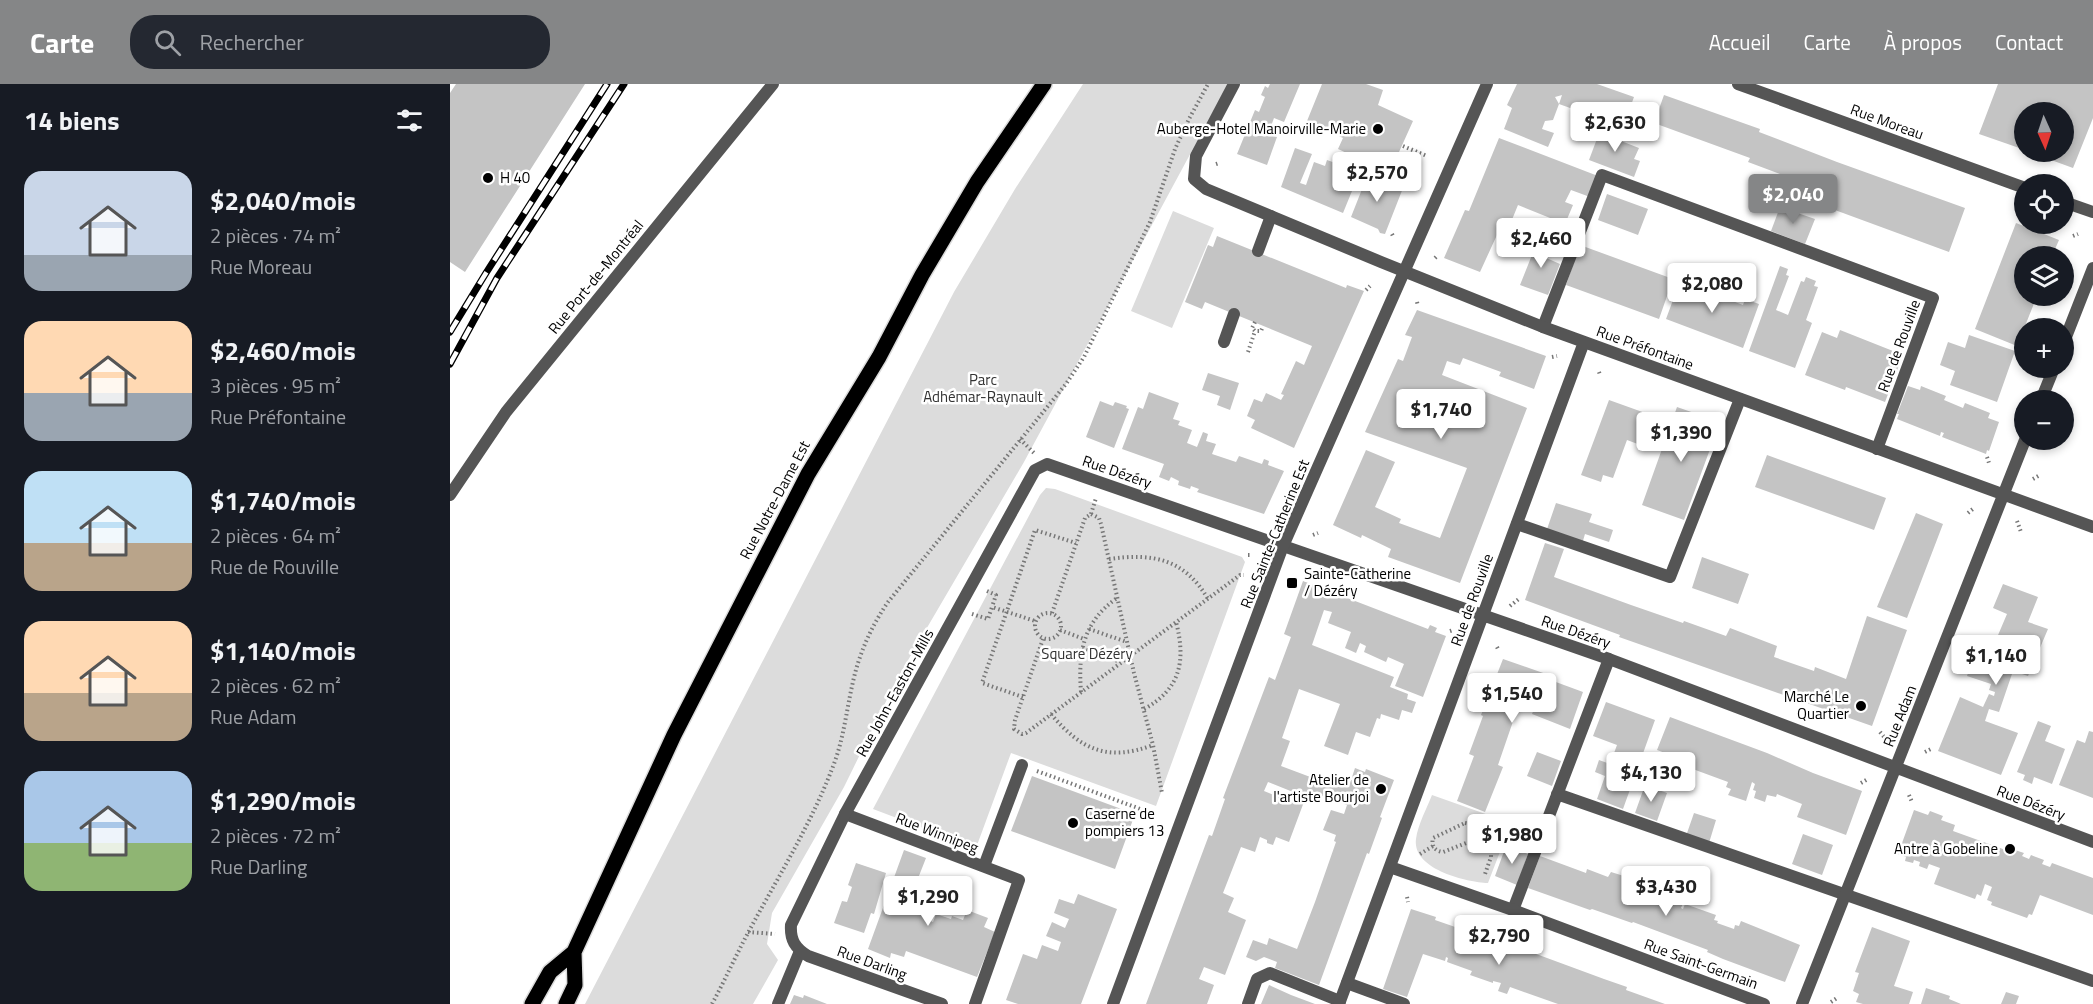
<!DOCTYPE html>
<html lang="fr">
<meta charset="utf-8">
<style>
:root{--surface:#171b24;--page:#242831;--text:#f1f3f6;--muted:#9ea1a6;--accent:#858687}
body{margin:0;font-family:"Titillium Web",sans-serif;background:var(--page);color:var(--text);height:100vh;display:flex;flex-direction:column;font-size:22px;white-space:nowrap}
*{box-sizing:border-box;margin:0}
p{font-size:20px;color:var(--muted)}
.icon{flex:none;width:33px;height:33px;fill:none;stroke:currentColor;stroke-width:2;stroke-linecap:round;stroke-linejoin:round}
.map{position:relative;flex:1;overflow:hidden}
.sheet{display:flex;flex-direction:column;background:var(--surface);width:450px}
.sheet>*{flex:none}
.needle{width:39px;rotate:177deg}
.buttons{position:absolute;left:1564px;top:18px;display:grid;gap:12px}
.buttons a{display:grid;place-items:center;width:60px;height:60px;border-radius:50%;background:var(--surface);box-shadow:0 3px 9px #0003;font-size:30px}
.price{position:absolute;translate:-50% -51px;padding:0 14px;border-radius:6px;background:#fff;color:#222;font-size:20px;line-height:39px;filter:drop-shadow(0 2px 3px #0008)}
.price::after{content:'';position:absolute;left:50%;top:36px;width:18px;height:14px;margin-left:-9px;background:inherit;clip-path:polygon(0 0,100% 0,50% 100%)}
.price.active{background:var(--accent);color:#fff}
ul{padding:0;list-style:none}
li{display:flex;align-items:center;gap:18px;height:150px;padding:0 24px}
li span{display:grid;place-items:center;flex:none;width:168px;height:120px;border-radius:18px;color:#555}
li>.icon{margin-inline-start:auto}
span .icon{width:72px;height:72px;fill:#fffc;stroke-width:1}
li b{font-size:26px}
h2{display:flex;justify-content:space-between;align-items:center;height:72px;padding:0 24px;font-size:26px}
header{display:flex;align-items:center;gap:36px;box-sizing:border-box;height:84px;padding:0 30px;background:var(--accent);color:#fff}
header strong{font-size:28px}
nav{display:flex;gap:33px;margin-inline-start:auto;font-size:21px}
.search{width:420px;height:54px;background:var(--page);display:flex;align-items:center;gap:15px;box-sizing:border-box;padding:0 21px;border-radius:24px;color:var(--muted);font-size:22px}
main{display:flex;flex:1;min-height:0}
.map>svg:first-child{display:block}
</style>
<header>
<strong>Carte</strong>
<div class="search"><svg class="icon" aria-label="search" viewBox="0 0 24 24"><circle cx="10" cy="10" r="6"/><path d="M15 15l6 6"/></svg>Rechercher</div>
<nav><a>Accueil</a><a>Carte</a><a>À propos</a><a>Contact</a></nav>
</header>
<main>
<section class="sheet">
<h2>14 biens<svg class="icon" aria-label="filters" viewBox="0 0 24 24"><path d="M4 7h16M4 17h16"/><circle cx="9" cy="7" r="2"/><circle cx="15" cy="17" r="2"/></svg></h2>
<ul>
<li><span style="background:linear-gradient(#c9d6e8 70%,#9aa5b1 0)"><svg class="icon" aria-label="home" viewBox="0 0 24 24"><path d="M3 11l9-7 9 7M6 9v11h12V9"/></svg></span><div><b>$2,040/mois</b><p>2 pièces · 74 m²</p><p>Rue Moreau</p></div></li>
<li><span style="background:linear-gradient(#ffd9b3 60%,#9aa5b1 0)"><svg class="icon" aria-label="home" viewBox="0 0 24 24"><path d="M3 11l9-7 9 7M6 9v11h12V9"/></svg></span><div><b>$2,460/mois</b><p>3 pièces · 95 m²</p><p>Rue Préfontaine</p></div></li>
<li><span style="background:linear-gradient(#bfe0f5 60%,#b9a48a 0)"><svg class="icon" aria-label="home" viewBox="0 0 24 24"><path d="M3 11l9-7 9 7M6 9v11h12V9"/></svg></span><div><b>$1,740/mois</b><p>2 pièces · 64 m²</p><p>Rue de Rouville</p></div></li>
<li><span style="background:linear-gradient(#ffd9b3 60%,#b9a48a 0)"><svg class="icon" aria-label="home" viewBox="0 0 24 24"><path d="M3 11l9-7 9 7M6 9v11h12V9"/></svg></span><div><b>$1,140/mois</b><p>2 pièces · 62 m²</p><p>Rue Adam</p></div></li>
<li><span style="background:linear-gradient(#a9c7e8 60%,#8fb573 0)"><svg class="icon" aria-label="home" viewBox="0 0 24 24"><path d="M3 11l9-7 9 7M6 9v11h12V9"/></svg></span><div><b>$1,290/mois</b><p>2 pièces · 72 m²</p><p>Rue Darling</p></div></li>
</ul>
</section>
<div class="map">
<svg width="1643" height="920" viewBox="0 0 1643 920">
<rect width="100%" height="100%" fill="#fff"/>
<path fill="#dcdcdc" d="M633,0H778L574,378L447,595L394,703L322,829L317,860L328,876L303,920H135L504,208L565,105Z
M723,127L764,144L722,244L681,227Z
M596,404L605,405L792,473L795,478L706,722L561,669L526,764L423,725L590,411Z
M982,711L1061,739L1038,799C1016,798 962,785 966,755C968,740 977,724 982,711Z"/>
<path fill="#c4c4c4" fill-rule="evenodd" d="M6,0H135L15,188L0,178V9Z
M820,0H850L834,38L824,34L818,50L827,53L817,81L787,70L805,26L809,28L815,13L811,11L815,2L818,4Z
M872,0H916L933,6L928,21L963,37L940,88L913,76L910,82L898,77L901,71L888,65L893,54L857,37Z
M1067,0H1147L1184,13L1173,43L1109,20L1112,11L1105,13L1109,20L1103,36L1095,37L1092,45L1104,49L1098,63L1054,45L1062,24L1057,21Z
M1548,0H1643V34L1623,84L1579,68H1614V28H1575V66L1529,50Z
M1214,11L1310,45L1309,48L1387,78L1515,124L1499,168L1374,122L1371,120L1375,107L1298,78L1300,74L1204,39Z
M1151,44L1173,53L1171,57L1189,64L1184,75L1190,77L1184,93L1139,76Z
M1049,54L1148,92L1140,113L1121,106L1115,118L1123,121L1115,140L1068,121L1059,143L1052,140L1030,188L994,174L1015,126L1019,127Z
M845,64L862,70L850,99L856,101L864,78L875,82L877,76L891,81L885,100L902,107L893,129L831,103Z
M918,90L953,104L935,150L930,149L928,145L901,133Z
M1157,110L1198,125L1188,151L1148,136Z
M1330,123L1365,135L1355,160L1321,147Z
M1566,139L1609,156L1602,172H1575V212H1587L1567,262L1525,245Z
M1090,151L1102,155L1094,173L1110,180L1098,211L1070,201Z
M767,152L896,204L897,201L914,207L844,364L801,344L805,336L797,332L804,315L812,318L816,309L831,316L834,311L831,310L846,277L854,281L862,262L755,218L752,225L735,218L758,161L763,163Z
M1130,161L1223,195L1209,235L1116,201Z
M1330,182L1338,185L1336,191L1339,192L1326,226L1338,231L1351,197L1354,198L1356,193L1366,197L1364,202L1368,203L1356,236L1362,239L1345,284L1299,267Z
M1230,197L1293,221L1295,215L1309,220L1293,264L1216,235Z
M967,226L1096,272L1084,305L1049,292L1051,288L1013,274L1010,281L997,277L992,291L1077,324L1010,499L938,473L941,465L912,451L911,454L883,441L916,366L945,378L925,423L951,435L949,439L990,454L1017,384L915,348L948,275L953,277L962,253L955,251Z
M1390,246L1443,267L1441,272L1451,276L1435,318L1396,303L1395,306L1355,291L1372,248L1387,254Z
M1519,251L1565,267L1547,318L1500,301L1505,287L1490,281L1498,258L1515,264Z
M758,289L789,299L780,326L767,321L770,312L752,306Z
M1458,302L1470,306L1471,302L1496,312L1494,316L1513,324L1515,319L1540,329L1538,334L1549,338L1539,367L1537,366L1536,370L1492,353L1494,349L1491,348L1490,352L1447,335L1449,330H1447Z
M699,308L729,319L723,335L730,337L728,341L742,346L737,359L747,363L753,348L758,350L756,357L766,360L762,370L786,378L789,372L812,380L814,375L819,377L818,381L834,387L814,430L747,408L749,405L741,402L740,405L728,401L729,397L721,393L719,397L709,393L714,380L672,365L688,323L693,325Z
M1159,316L1212,335L1201,365L1177,356L1163,394L1153,391L1151,398L1131,391Z
M650,317L663,322L665,318L677,322L676,324L679,325L664,364L636,353Z
M1227,323L1270,338L1234,436L1192,421Z
M1317,371L1436,414L1424,446L1305,403Z
M1106,419L1142,430L1139,438L1163,446L1159,458L1135,450L1132,460L1096,448Z
M1466,429L1493,440L1457,534L1427,523Z
M1095,459L1114,465L1104,493L1181,521L1233,539L1234,537L1276,552L1280,544L1327,562L1324,573L1364,587L1365,583L1396,595L1417,532L1457,546L1422,642L1169,553L1170,551L1075,516Z
M1252,473L1299,490L1288,520L1242,504Z
M853,497L978,545L980,541L987,544L985,548L996,552L973,613L945,602L954,580L938,573L936,578L914,568L916,562L910,559L906,569L895,564L901,548L878,539L882,528L874,526L862,561L944,593L940,603L958,610L957,615L966,618L962,629L952,626L949,636L931,630L930,635L927,634L920,653L906,648L898,671L874,662L890,620L849,605L832,654L840,657L831,682L863,694L865,690L899,702L905,684L915,688L916,685L944,696L930,733L932,734L919,770L917,769L869,901L825,884L827,878L814,873L806,877L796,873L803,856L817,861L819,854L847,865L865,818L886,758L884,757L886,751L873,746L881,726L894,730L897,721L858,707L839,758L826,753L823,761L817,759V756L810,753L805,768L791,763L773,809L784,814L778,828L796,836L775,891L754,883L749,895L764,901L757,920H696L759,751L762,752L775,715L773,714L819,593L825,596L841,553L834,550ZM818,698L848,710L844,719L814,707Z
M1553,500L1588,513L1578,538L1598,545L1578,592L1563,587L1549,628L1539,625L1535,637L1568,649L1551,691L1488,667L1510,613L1533,623L1539,610L1544,612L1545,608L1539,606L1541,600L1517,592L1524,572L1537,577L1557,530L1543,524Z
M1053,575L1096,590L1095,594L1133,608L1120,645L1082,630L1084,625L1069,620L1048,681L1053,683L1035,728L1007,717L1024,672L1019,670L1033,632L1031,631Z
M1156,618L1205,636L1173,725L1147,715L1155,692L1145,688L1149,676L1160,680L1167,661L1143,652Z
M1220,633L1317,669L1363,689L1412,707L1396,751L1347,733L1352,720L1327,710L1326,713L1317,711L1315,718L1304,714L1306,707L1303,706L1305,700L1302,698L1296,717L1278,711L1281,705L1276,703L1278,698L1240,684L1242,679L1207,666Z
M1588,637L1601,642L1595,657L1615,665L1602,700L1584,693L1582,700L1573,696L1575,691L1567,688Z
M1639,647L1643,648V714L1609,701L1627,656L1635,659Z
M1087,668L1111,677L1102,702L1077,692Z
M582,692L685,730L665,785L561,747Z
M1195,701L1217,709L1207,737L1185,729Z
M1464,726L1478,731L1480,727L1493,732L1491,736L1505,741L1503,747L1564,769L1565,766L1574,769L1572,772L1579,775L1581,771L1594,776L1592,780L1600,783L1602,779L1643,794V831L1590,811L1582,831L1579,830L1577,834L1541,821L1542,818L1537,816L1542,803L1535,800L1531,812L1527,810L1525,815L1484,800L1490,784L1479,780L1477,785L1469,782L1470,778L1464,776L1463,779L1455,777L1456,773L1448,770Z
M1244,729L1266,736L1259,759L1236,752Z
M1353,750L1383,761L1372,791L1342,780Z
M1056,762L1078,770L1067,801L1045,792Z
M454,766L476,774L456,825L478,832L476,835L483,838L486,830L501,835L502,832L513,836L517,826L538,834L534,843L545,848L527,893L456,867L454,873L441,869L440,874L418,865Z
M1090,772L1136,789L1137,785L1158,793L1161,788L1177,793L1176,796L1233,819L1231,824L1233,825L1235,820L1266,831L1264,836L1268,837L1267,839L1284,845L1285,841L1289,842L1291,837L1350,861L1335,898L1273,875L1257,868L1258,866L1183,838L1182,839L1142,825L1140,826L1078,804Z
M406,779L436,789L424,830L421,829L414,849L384,839L392,817L397,818L402,803L398,801Z
M628,810L667,825L631,920H568L556,916L573,870L587,875L592,861L608,867L611,858L596,852L602,838L615,844L619,835L604,829L609,815L624,820Z
M961,825L986,833L985,836L1034,853L1035,851L1154,895L1177,903L1176,906L1215,920H1108L1060,903L1057,910L1048,907L1051,899L1043,897V899L1020,891L1022,887L997,878L998,874L996,873L995,877L973,870L957,913L933,905Z
M1422,843L1460,857L1444,902L1463,908L1459,920H1413L1406,918L1409,910L1403,907L1409,889L1405,888Z
M819,901L841,911L865,920H811Z
M1476,904L1500,912L1499,915L1511,920H1471Z
M1556,908L1569,912L1566,920H1551Z
M344,911L353,914L354,911L377,920H340Z"/>
<g fill="none" stroke-linecap="round" stroke-linejoin="round">
<g stroke="#dbdbdb" stroke-width="18">
<path id="primary" d="M82,920L100,888L124,868
M116,920L125,901L124,868L224,651L358,390L429,273L472,191L527,98L594,0"/>
</g>
<path stroke="#777" stroke-width="4" stroke-dasharray="1.5 3" stroke-linecap="butt" d="M953,62L977,72
M766,80L769,79
M942,150L943,152
M1623,152L1628,150
M985,174L988,171
M916,206L920,202
M967,218L968,222
M805,238L802,244L805,247H811L813,242
M798,268L805,247
M1102,273L1107,272
M1149,288L1150,291
M570,355L584,369
M1537,373L1539,379
M1583,395L1590,391
M1518,429L1524,424
M641,430L646,414
M1567,437L1571,448
M863,451L868,449
M798,471H801
M659,475C702,469 734,474 758,515
M537,507L546,511L542,523
M1060,522L1070,514
M585 542a13 13 0 1 1 26 0a13 13 0 1 1-26 0Z
M602,529L635,434L641,430L649,434L651,440L684,589L703,661L712,709
M522,530L538,535L542,523L585,537
M639,545L677,558
M610,546L634,555
M1000,547L1003,546
M593,555L565,636L564,645L572,650L576,649L790,491H794
M1047,563L1049,567
M632,564L670,578
M631,608C628,568 633,538 667,514
M573,613L532,599L585,446L626,459
M694,625C731,605 736,576 726,538
M601,630C631,666 658,678 703,661
M1430,648L1435,654
M1475,668L1481,665
M587,687L704,730
M1411,699L1418,695
M1459,711L1462,718
M1015,739L1020,740L1025,747L1024,756L993,768C985,767 981,762 983,754Z
M1024,756L1033,757L1041,764V773L1035,790
M970,770L983,762
M957,813L958,818
M298,848L325,850
M1381,918L1387,914
M262,920C275,896 286,871 299,847C328,793 360,742 382,685C396,651 397,614 408,579C415,557 425,537 438,518L616,300L634,273L700,138L725,65L739,35L758,0"/>
<path stroke="#555" stroke-width="12" d="M808,167L821,132
M1093,243L1152,91L1483,214L1427,365
M774,258L784,230
M1067,440L1220,493L1290,315
M1107,710L1643,897
M395,730L569,796L525,920
M534,782L572,681
M1063,826L1159,575
M897,899L954,920
M328,920L350,867
M798,920L807,895L820,889L890,917"/>
<path stroke="#555" stroke-width="12" d="M784,0L746,72L744,95L756,105L931,178L1093,243L1643,443
M1288,0L1575,104
M1614,118L1643,128
M1614,258L1643,184
M1591,316L1604,284
M0,411L56,328L323,0
M940,783L1063,826L1314,920
M492,920L358,872C345,864 340,856 341,841L395,730L585,386L597,380L1159,575L1643,758
M889,920L1134,258
M1352,920L1575,356"/>
<path stroke="#555" stroke-width="12" d="M663,920L833,462L1037,0"/>
<use href="#primary" stroke="#000" stroke-width="15"/>
<g stroke="#000" stroke-width="7">
<path id="rail" d="M0,248L36,189L157,0
M0,280L47,194L174,0"/>
</g>
<use href="#rail" stroke="#fff" stroke-width="4.5" stroke-dasharray="14" stroke-linecap="butt"/>
</g>
<g fill="#000" stroke="#fff" stroke-width="2">
<circle cx="928" cy="45" r="6"/>
<circle cx="38" cy="94" r="6"/>
<rect x="836" y="493" width="12" height="12" rx="3"/>
<circle cx="1411" cy="622" r="6"/>
<circle cx="931" cy="705" r="6"/>
<circle cx="623" cy="739" r="6"/>
<circle cx="1560" cy="765" r="6"/>
</g>
<g text-anchor="middle" stroke-width="5" stroke-linejoin="round" paint-order="stroke">
<g font-size="15" fill="#000" stroke="#fff">
<text transform="translate(1437 38) rotate(20)" y="5">Rue Moreau</text>
<text transform="translate(146 193) rotate(-51)" y="5">Rue Port-de-Montréal</text>
<text transform="translate(1449 262) rotate(-70)" y="5">Rue de Rouville</text>
<text transform="translate(1195 264) rotate(20)" y="5">Rue Préfontaine</text>
<text transform="translate(667 388) rotate(19)" y="5">Rue Dézéry</text>
<text transform="translate(325 416) rotate(-62)" y="5">Rue Notre-Dame Est</text>
<text transform="translate(825 450) rotate(-68)" y="5">Rue Sainte-Catherine Est</text>
<text transform="translate(1022 516) rotate(-70)" y="5">Rue de Rouville</text>
<text transform="translate(1126 548) rotate(19)" y="5">Rue Dézéry</text>
<text transform="translate(445 609) rotate(-61)" y="5">Rue John-Easton-Mills</text>
<text transform="translate(1450 632) rotate(-68)" y="5">Rue Adam</text>
<text transform="translate(1581 719) rotate(21)" y="5">Rue Dézéry</text>
<text transform="translate(487 749) rotate(21)" y="5">Rue Winnipeg</text>
<text transform="translate(422 879) rotate(20)" y="5">Rue Darling</text>
<text transform="translate(1251 880) rotate(20)" y="5">Rue Saint-Germain</text>
</g>
<g font-size="15" fill="#000" stroke="#fff" text-anchor="end">
<text x="916" y="50">Auberge-Hotel Manoirville-Marie</text>
<text x="50" y="99" text-anchor="start">H 40</text>
<text x="854" y="495" text-anchor="start">Sainte-Catherine<tspan x="854" dy="17">/ Dézéry</tspan></text>
<text x="1399" y="618">Marché Le<tspan x="1399" dy="17">Quartier</tspan></text>
<text x="919" y="701">Atelier de<tspan x="919" dy="17">l'artiste Bourjoi</tspan></text>
<text x="635" y="735" text-anchor="start">Caserne de<tspan x="635" dy="17">pompiers 13</tspan></text>
<text x="1548" y="770">Antre à Gobeline</text>
</g>
<g font-size="15" fill="#333" stroke="#fff">
<text x="533" y="301">Parc<tspan x="533" dy="17">Adhémar-Raynault</tspan></text>
<text x="637" y="575">Square Dézéry</text>
</g>
</g>
</svg>
<div class="buttons">
<a><svg class="needle" viewBox="-14 -14 28 28"><path d="M0-13l5 13h-10z" fill="#e53935"/><path d="M0 13l5-13h-10z" fill="#9ea1a6"/></svg></a>
<a><svg class="icon" aria-label="locate" viewBox="0 0 24 24"><circle cx="12" cy="12" r="6"/><path d="M12 2v4M12 18v4M2 12h4M18 12h4"/></svg></a>
<a><svg class="icon" aria-label="layers" viewBox="0 0 24 24"><path d="M12 4l9 5-9 5-9-5zM3 14l9 5 9-5"/></svg></a>
<a>+</a>
<a>−</a>
</div>
<b class="price" style="left:1165px;top:69px">$2,630</b>
<b class="price" style="left:927px;top:119px">$2,570</b>
<b class="price active" style="left:1343px;top:141px">$2,040</b>
<b class="price" style="left:1091px;top:185px">$2,460</b>
<b class="price" style="left:1262px;top:230px">$2,080</b>
<b class="price" style="left:991px;top:356px">$1,740</b>
<b class="price" style="left:1231px;top:379px">$1,390</b>
<b class="price" style="left:1546px;top:602px">$1,140</b>
<b class="price" style="left:1062px;top:640px">$1,540</b>
<b class="price" style="left:1201px;top:719px">$4,130</b>
<b class="price" style="left:1062px;top:781px">$1,980</b>
<b class="price" style="left:1216px;top:833px">$3,430</b>
<b class="price" style="left:478px;top:843px">$1,290</b>
<b class="price" style="left:1049px;top:882px">$2,790</b>
</div>
</main>
